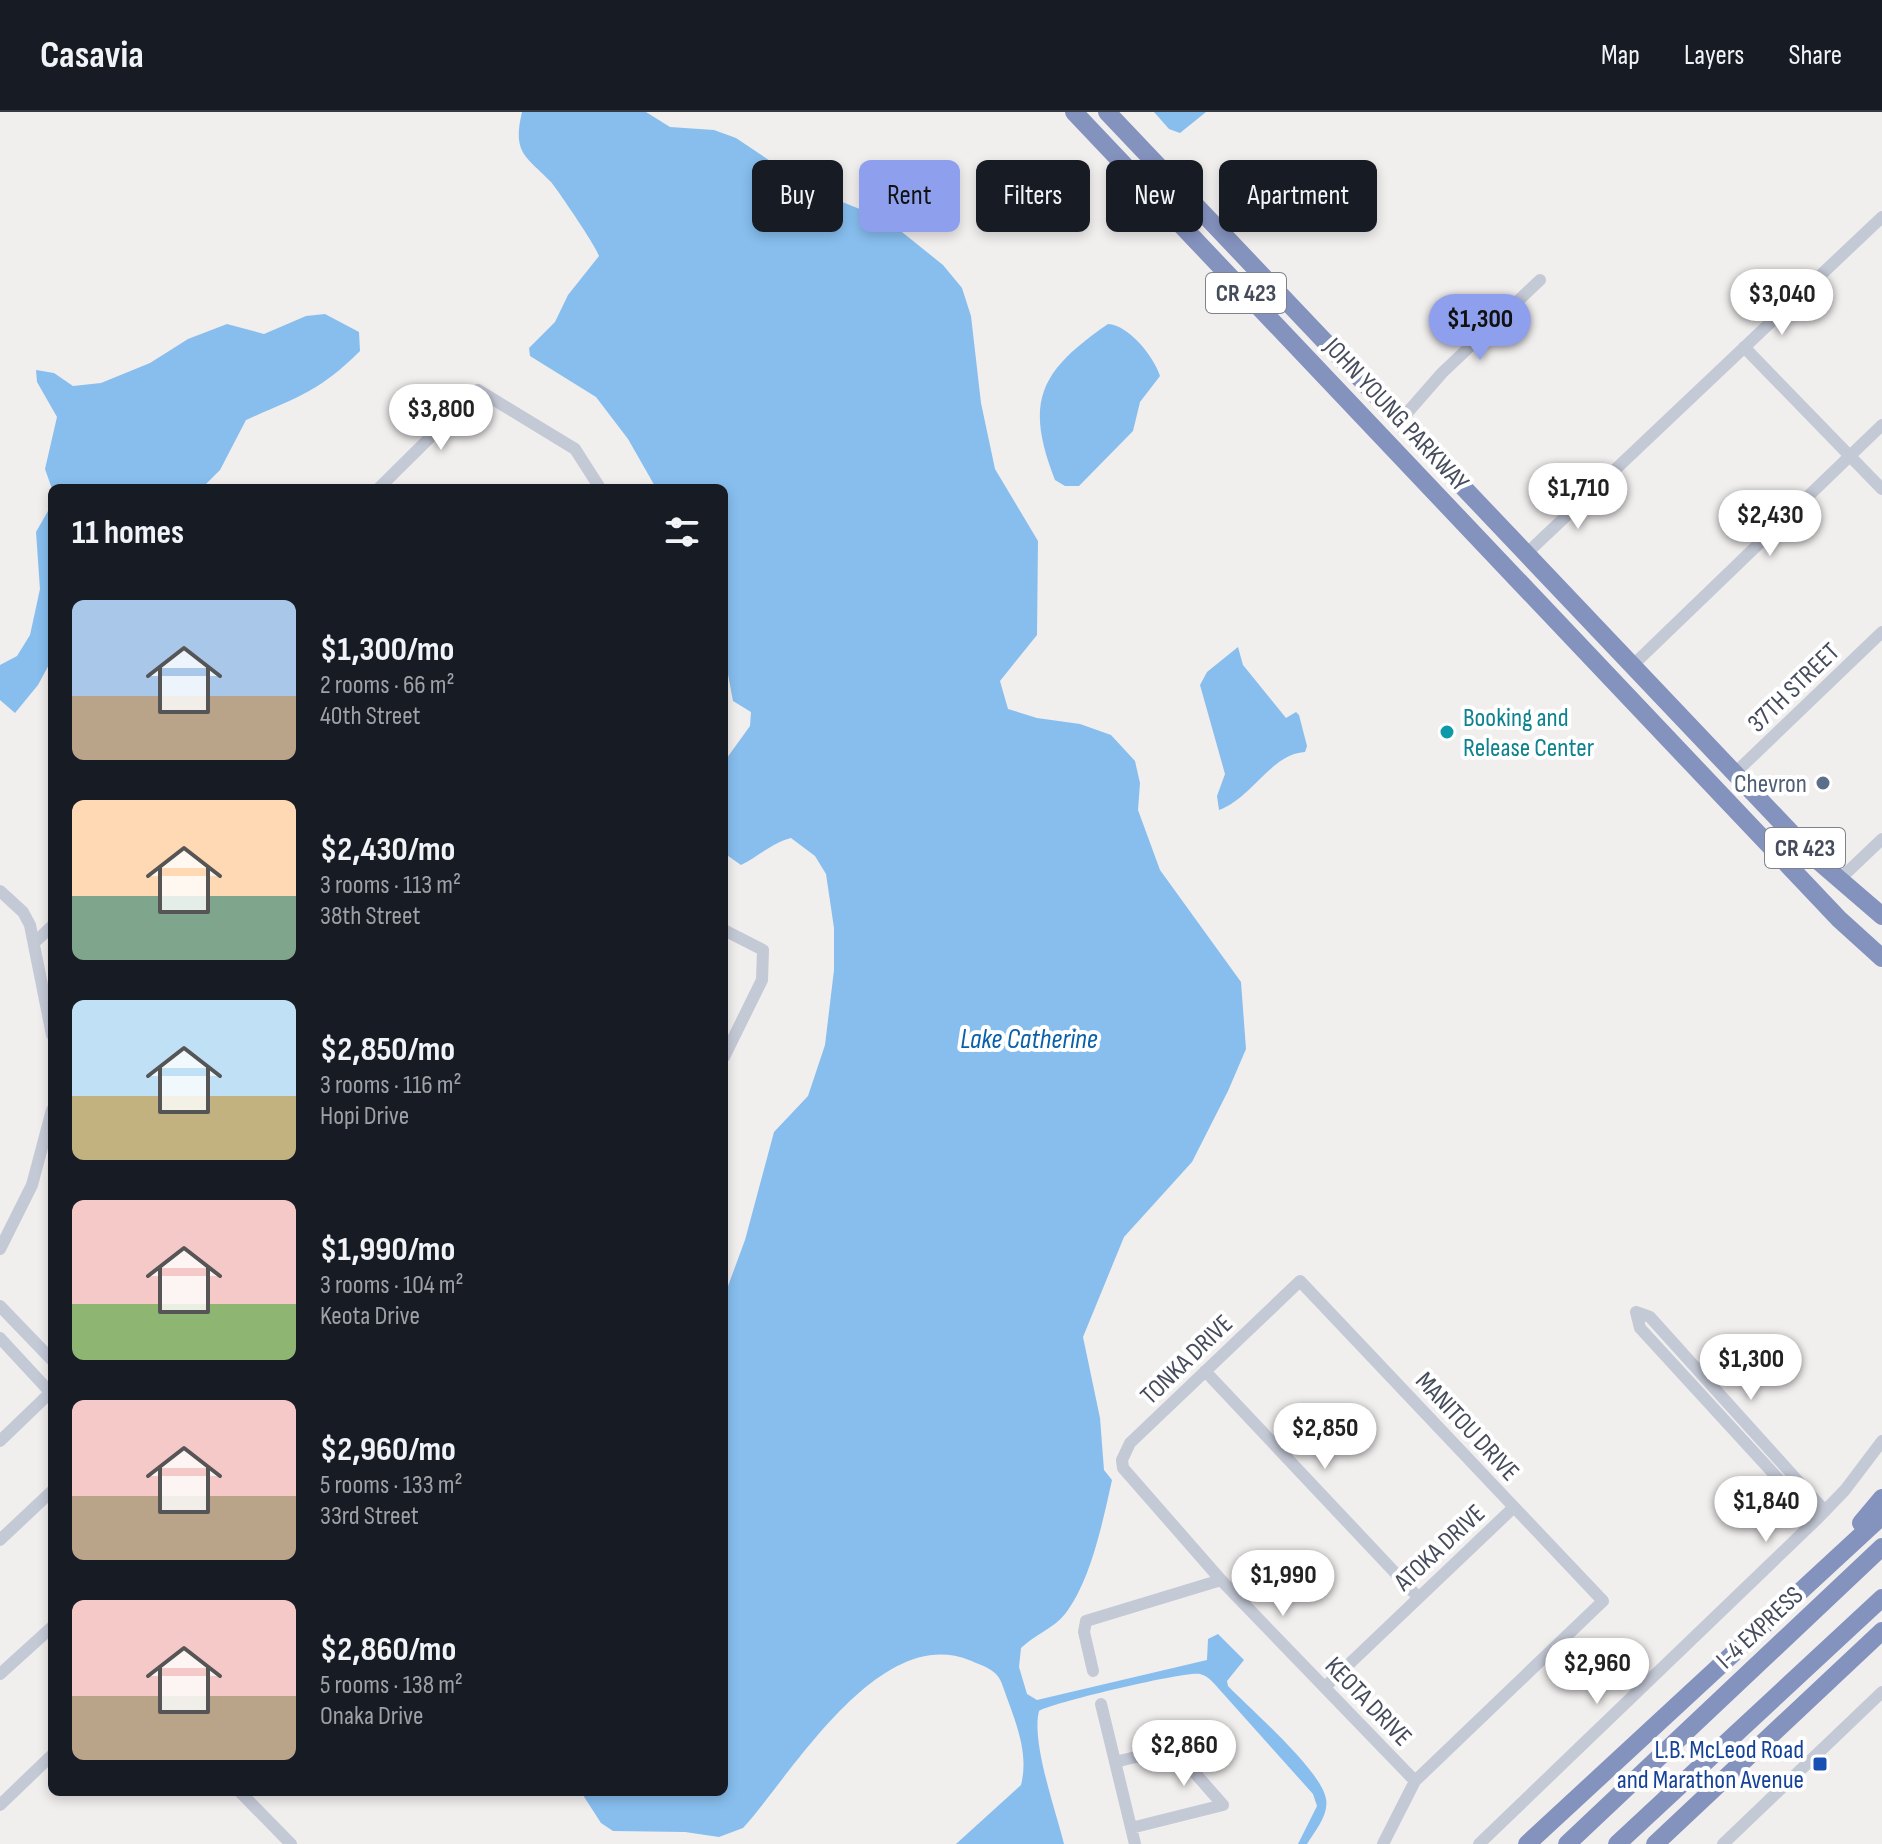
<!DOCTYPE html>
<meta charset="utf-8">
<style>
:root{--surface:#171b24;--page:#242831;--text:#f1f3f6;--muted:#9ea1a6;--line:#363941;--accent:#8ea0ed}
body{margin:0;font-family:"Sofia Sans Condensed",sans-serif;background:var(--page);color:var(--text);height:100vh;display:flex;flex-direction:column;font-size:30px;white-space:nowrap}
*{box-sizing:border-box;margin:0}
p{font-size:26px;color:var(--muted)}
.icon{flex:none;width:44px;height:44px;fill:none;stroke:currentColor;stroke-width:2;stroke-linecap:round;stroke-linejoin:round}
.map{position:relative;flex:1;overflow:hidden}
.panel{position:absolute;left:48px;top:372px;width:680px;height:1312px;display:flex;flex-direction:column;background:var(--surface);border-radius:12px;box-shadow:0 4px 12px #0003}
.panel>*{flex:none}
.banner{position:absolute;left:752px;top:48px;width:760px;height:72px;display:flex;gap:16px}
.price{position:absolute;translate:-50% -68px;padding:0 18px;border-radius:28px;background:#fff;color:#222;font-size:26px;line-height:52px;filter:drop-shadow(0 2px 4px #0008)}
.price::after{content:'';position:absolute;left:50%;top:48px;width:24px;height:18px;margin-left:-12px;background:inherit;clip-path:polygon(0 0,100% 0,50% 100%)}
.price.selected{background:var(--accent);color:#111}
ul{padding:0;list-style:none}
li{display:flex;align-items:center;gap:24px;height:200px;padding:0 24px}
li span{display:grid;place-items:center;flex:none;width:224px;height:160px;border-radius:12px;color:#555}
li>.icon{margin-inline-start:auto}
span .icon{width:96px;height:96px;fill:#fffc;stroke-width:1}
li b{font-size:34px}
h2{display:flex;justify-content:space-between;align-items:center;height:96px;padding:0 24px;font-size:34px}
.chip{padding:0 28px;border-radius:12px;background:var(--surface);box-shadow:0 4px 12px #0003;font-size:28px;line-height:72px}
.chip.selected{background:var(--accent);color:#111}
header{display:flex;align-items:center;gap:48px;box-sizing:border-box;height:112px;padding:0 40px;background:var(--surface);border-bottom:2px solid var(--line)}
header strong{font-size:38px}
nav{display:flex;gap:44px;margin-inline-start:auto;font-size:28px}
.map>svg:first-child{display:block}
</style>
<header>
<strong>Casavia</strong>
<nav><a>Map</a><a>Layers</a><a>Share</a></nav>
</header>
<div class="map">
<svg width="1882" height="1732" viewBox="0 0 1882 1732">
<rect width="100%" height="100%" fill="#f1eeee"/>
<path fill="#87beee" d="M522,0H646L670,15L714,18L736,26L815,79L887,108L943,153L962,176L971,204L981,291L995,357L1038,429L1037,523L1000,569L1008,597L1037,606L1080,612L1111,623L1135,649L1140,671L1138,698L1160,758L1241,870L1246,937L1228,979L1192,1050L1124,1125L1083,1225L1100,1306L1104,1358L1112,1368C1103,1408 1091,1469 1065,1502C1054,1516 1034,1523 1021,1536L1019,1555L1027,1582L1037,1588L1207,1548L1208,1527L1218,1522L1244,1548L1227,1569L1228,1574C1249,1596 1322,1659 1326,1687C1329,1703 1315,1719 1307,1732H1298L1317,1694L1313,1682L1219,1577C1214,1571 1208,1564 1200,1562C1185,1559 1051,1591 1039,1599C1031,1630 1056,1699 1064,1732H956L1021,1673C1030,1639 1013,1604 1002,1572C997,1557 983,1554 969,1548C879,1512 792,1662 743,1716L719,1725L685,1720L613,1719L601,1711L581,1680H724V1185L745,1128L774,1020L808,984L825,933L834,858V816L826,762L815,744L791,726C770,732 759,744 741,753L724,741V650L750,614L751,600L733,589L724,541V376H656L628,327L596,285L530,244L529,236L555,210L568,183L599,144C598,137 557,77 551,70C526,44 512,42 522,0Z
M1154,0H1206L1180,21L1169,17Z
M325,202L359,220L360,239C319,280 297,285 246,308L220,358L202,376L52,377L45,357L57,305L37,270L36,258L54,261L73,274L101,271L150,251L188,227L227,212L264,222L306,204Z
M1108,212C1129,213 1154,245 1160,264L1140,290L1133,319L1079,374H1065L1055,368C1024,289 1040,259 1108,212Z
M52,392V547L38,573L15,601L0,588V553L17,544L30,523L40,477L36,420Z
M1238,535L1243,553L1286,606L1296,600L1299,603L1307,634L1305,640C1271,642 1253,685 1219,698L1217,684L1225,662L1200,573L1207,560Z"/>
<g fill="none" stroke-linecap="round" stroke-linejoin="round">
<path stroke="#c4c9d6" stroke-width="12" d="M1744,235L1882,377
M1400,309L1442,261L1540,168
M379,376L478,278L575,337L600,376
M1526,442L1882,105
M1632,554L1882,313
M1735,661L1882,520
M1839,768L1882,727
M0,779L23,800L30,813L52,923
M724,818L763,838L762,868L724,945
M34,831L52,814
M0,1137L32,1073L52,998
M0,1194L52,1248
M1636,1200L1640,1216L1816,1408
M1636,1200L1650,1205L1825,1399
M0,1226L50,1280
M1205,1259L1417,1484
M0,1329L52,1279
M0,1428L52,1379
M1093,1559L1084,1520L1086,1509L1221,1468
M0,1562L52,1515
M1325,1575L1514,1395
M1101,1592L1135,1732
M1115,1650L1173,1636L1223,1693L1131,1716
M240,1680L291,1732
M0,1693L52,1643
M1383,1732L1415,1669L1603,1489L1300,1169L1130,1331L1122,1348L1123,1356L1221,1468L1415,1669
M1479,1732L1816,1408L1845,1378L1882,1329
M1723,1732L1882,1580"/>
<path stroke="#8492be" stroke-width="18" d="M1074,0L1839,807L1882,846
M1107,0L1817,748L1882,804
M1861,1411L1882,1386
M1527,1732L1882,1404
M1567,1732L1882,1435
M1617,1732L1882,1486
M1655,1732L1882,1519"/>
</g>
<circle fill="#0f9aa8" stroke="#fff" stroke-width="3" cx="1447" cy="620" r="8"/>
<circle fill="#5c6f8a" stroke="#fff" stroke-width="3" cx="1823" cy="671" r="8"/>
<rect fill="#1a4fb4" stroke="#fff" stroke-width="3" x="1812" y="1644" width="16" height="16" rx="4"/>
<g text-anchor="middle" stroke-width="8" stroke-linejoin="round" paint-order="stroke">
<g fill="#fff" stroke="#7e828d" stroke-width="2">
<rect x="1206" y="161" width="80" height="40" rx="6"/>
<rect x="1765" y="716" width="80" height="40" rx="6"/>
</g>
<g font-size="24" font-weight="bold" fill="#464c5c">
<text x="1246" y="189">CR 423</text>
<text x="1805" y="744">CR 423</text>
</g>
<g font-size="26" fill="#464c5c" stroke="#fff">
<text transform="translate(1397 302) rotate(47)" y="9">JOHN YOUNG PARKWAY</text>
<text transform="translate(1793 575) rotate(-44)" y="9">37TH STREET</text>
<text transform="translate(1186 1247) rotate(-44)" y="9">TONKA DRIVE</text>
<text transform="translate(1468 1314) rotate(47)" y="9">MANITOU DRIVE</text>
<text transform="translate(1439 1435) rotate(-43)" y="9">ATOKA DRIVE</text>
<text transform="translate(1759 1515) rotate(-43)" y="9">I-4 EXPRESS</text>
<text transform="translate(1369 1589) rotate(46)" y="9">KEOTA DRIVE</text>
</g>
<g font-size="26" fill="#0d838f" stroke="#fff" text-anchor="start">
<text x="1463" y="614">Booking and<tspan x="1463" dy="30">Release Center</tspan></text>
</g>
<g font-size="26" fill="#4e5e75" stroke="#fff" text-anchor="end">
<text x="1807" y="680">Chevron</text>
</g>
<g font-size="26" fill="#164399" stroke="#fff" text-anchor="end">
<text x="1804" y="1646">L.B. McLeod Road<tspan x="1804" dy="30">and Marathon Avenue</tspan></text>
</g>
<g font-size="28" font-style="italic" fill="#0960ab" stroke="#fff">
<text x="1029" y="936">Lake Catherine</text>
</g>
</g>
</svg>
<b class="price" style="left:1782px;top:225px">$3,040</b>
<b class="price selected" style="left:1480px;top:250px">$1,300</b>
<b class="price" style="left:441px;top:340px">$3,800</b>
<b class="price" style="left:1578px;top:419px">$1,710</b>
<b class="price" style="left:1770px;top:446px">$2,430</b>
<b class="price" style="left:1751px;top:1290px">$1,300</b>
<b class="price" style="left:1325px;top:1359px">$2,850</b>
<b class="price" style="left:1766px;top:1432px">$1,840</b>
<b class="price" style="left:1283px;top:1506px">$1,990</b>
<b class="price" style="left:1597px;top:1594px">$2,960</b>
<b class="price" style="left:1184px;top:1676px">$2,860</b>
<div class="banner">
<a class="chip">Buy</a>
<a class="chip selected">Rent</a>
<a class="chip">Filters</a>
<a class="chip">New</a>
<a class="chip">Apartment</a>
</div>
<section class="panel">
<h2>11 homes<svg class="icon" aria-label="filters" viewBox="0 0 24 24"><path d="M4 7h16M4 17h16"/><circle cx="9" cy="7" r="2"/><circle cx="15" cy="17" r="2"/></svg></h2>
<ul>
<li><span style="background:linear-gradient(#a9c7e8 60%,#b9a48a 0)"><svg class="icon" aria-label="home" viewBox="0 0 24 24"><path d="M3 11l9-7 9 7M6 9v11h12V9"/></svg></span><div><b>$1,300/mo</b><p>2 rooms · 66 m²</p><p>40th Street</p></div></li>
<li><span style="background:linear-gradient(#ffd9b3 60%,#7fa58c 0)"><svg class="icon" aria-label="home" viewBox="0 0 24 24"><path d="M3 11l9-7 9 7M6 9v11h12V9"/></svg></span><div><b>$2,430/mo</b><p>3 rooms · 113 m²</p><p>38th Street</p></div></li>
<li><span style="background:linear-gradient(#bfe0f5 60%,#c2b280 0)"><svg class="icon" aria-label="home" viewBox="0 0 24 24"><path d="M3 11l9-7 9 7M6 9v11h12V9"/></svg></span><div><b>$2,850/mo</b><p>3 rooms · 116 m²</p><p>Hopi Drive</p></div></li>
<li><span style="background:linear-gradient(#f6c9c9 65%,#8fb573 0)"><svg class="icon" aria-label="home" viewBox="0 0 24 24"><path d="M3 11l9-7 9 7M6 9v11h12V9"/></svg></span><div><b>$1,990/mo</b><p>3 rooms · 104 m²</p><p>Keota Drive</p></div></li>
<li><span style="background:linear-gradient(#f6c9c9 60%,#b9a48a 0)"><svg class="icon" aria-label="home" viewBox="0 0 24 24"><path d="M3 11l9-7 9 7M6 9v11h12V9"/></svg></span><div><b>$2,960/mo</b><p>5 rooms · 133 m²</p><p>33rd Street</p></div></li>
<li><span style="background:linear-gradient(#f6c9c9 60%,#b9a48a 0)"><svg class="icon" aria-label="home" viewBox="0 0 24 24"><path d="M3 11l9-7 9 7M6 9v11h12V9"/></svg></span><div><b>$2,860/mo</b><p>5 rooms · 138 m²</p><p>Onaka Drive</p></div></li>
</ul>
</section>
</div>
